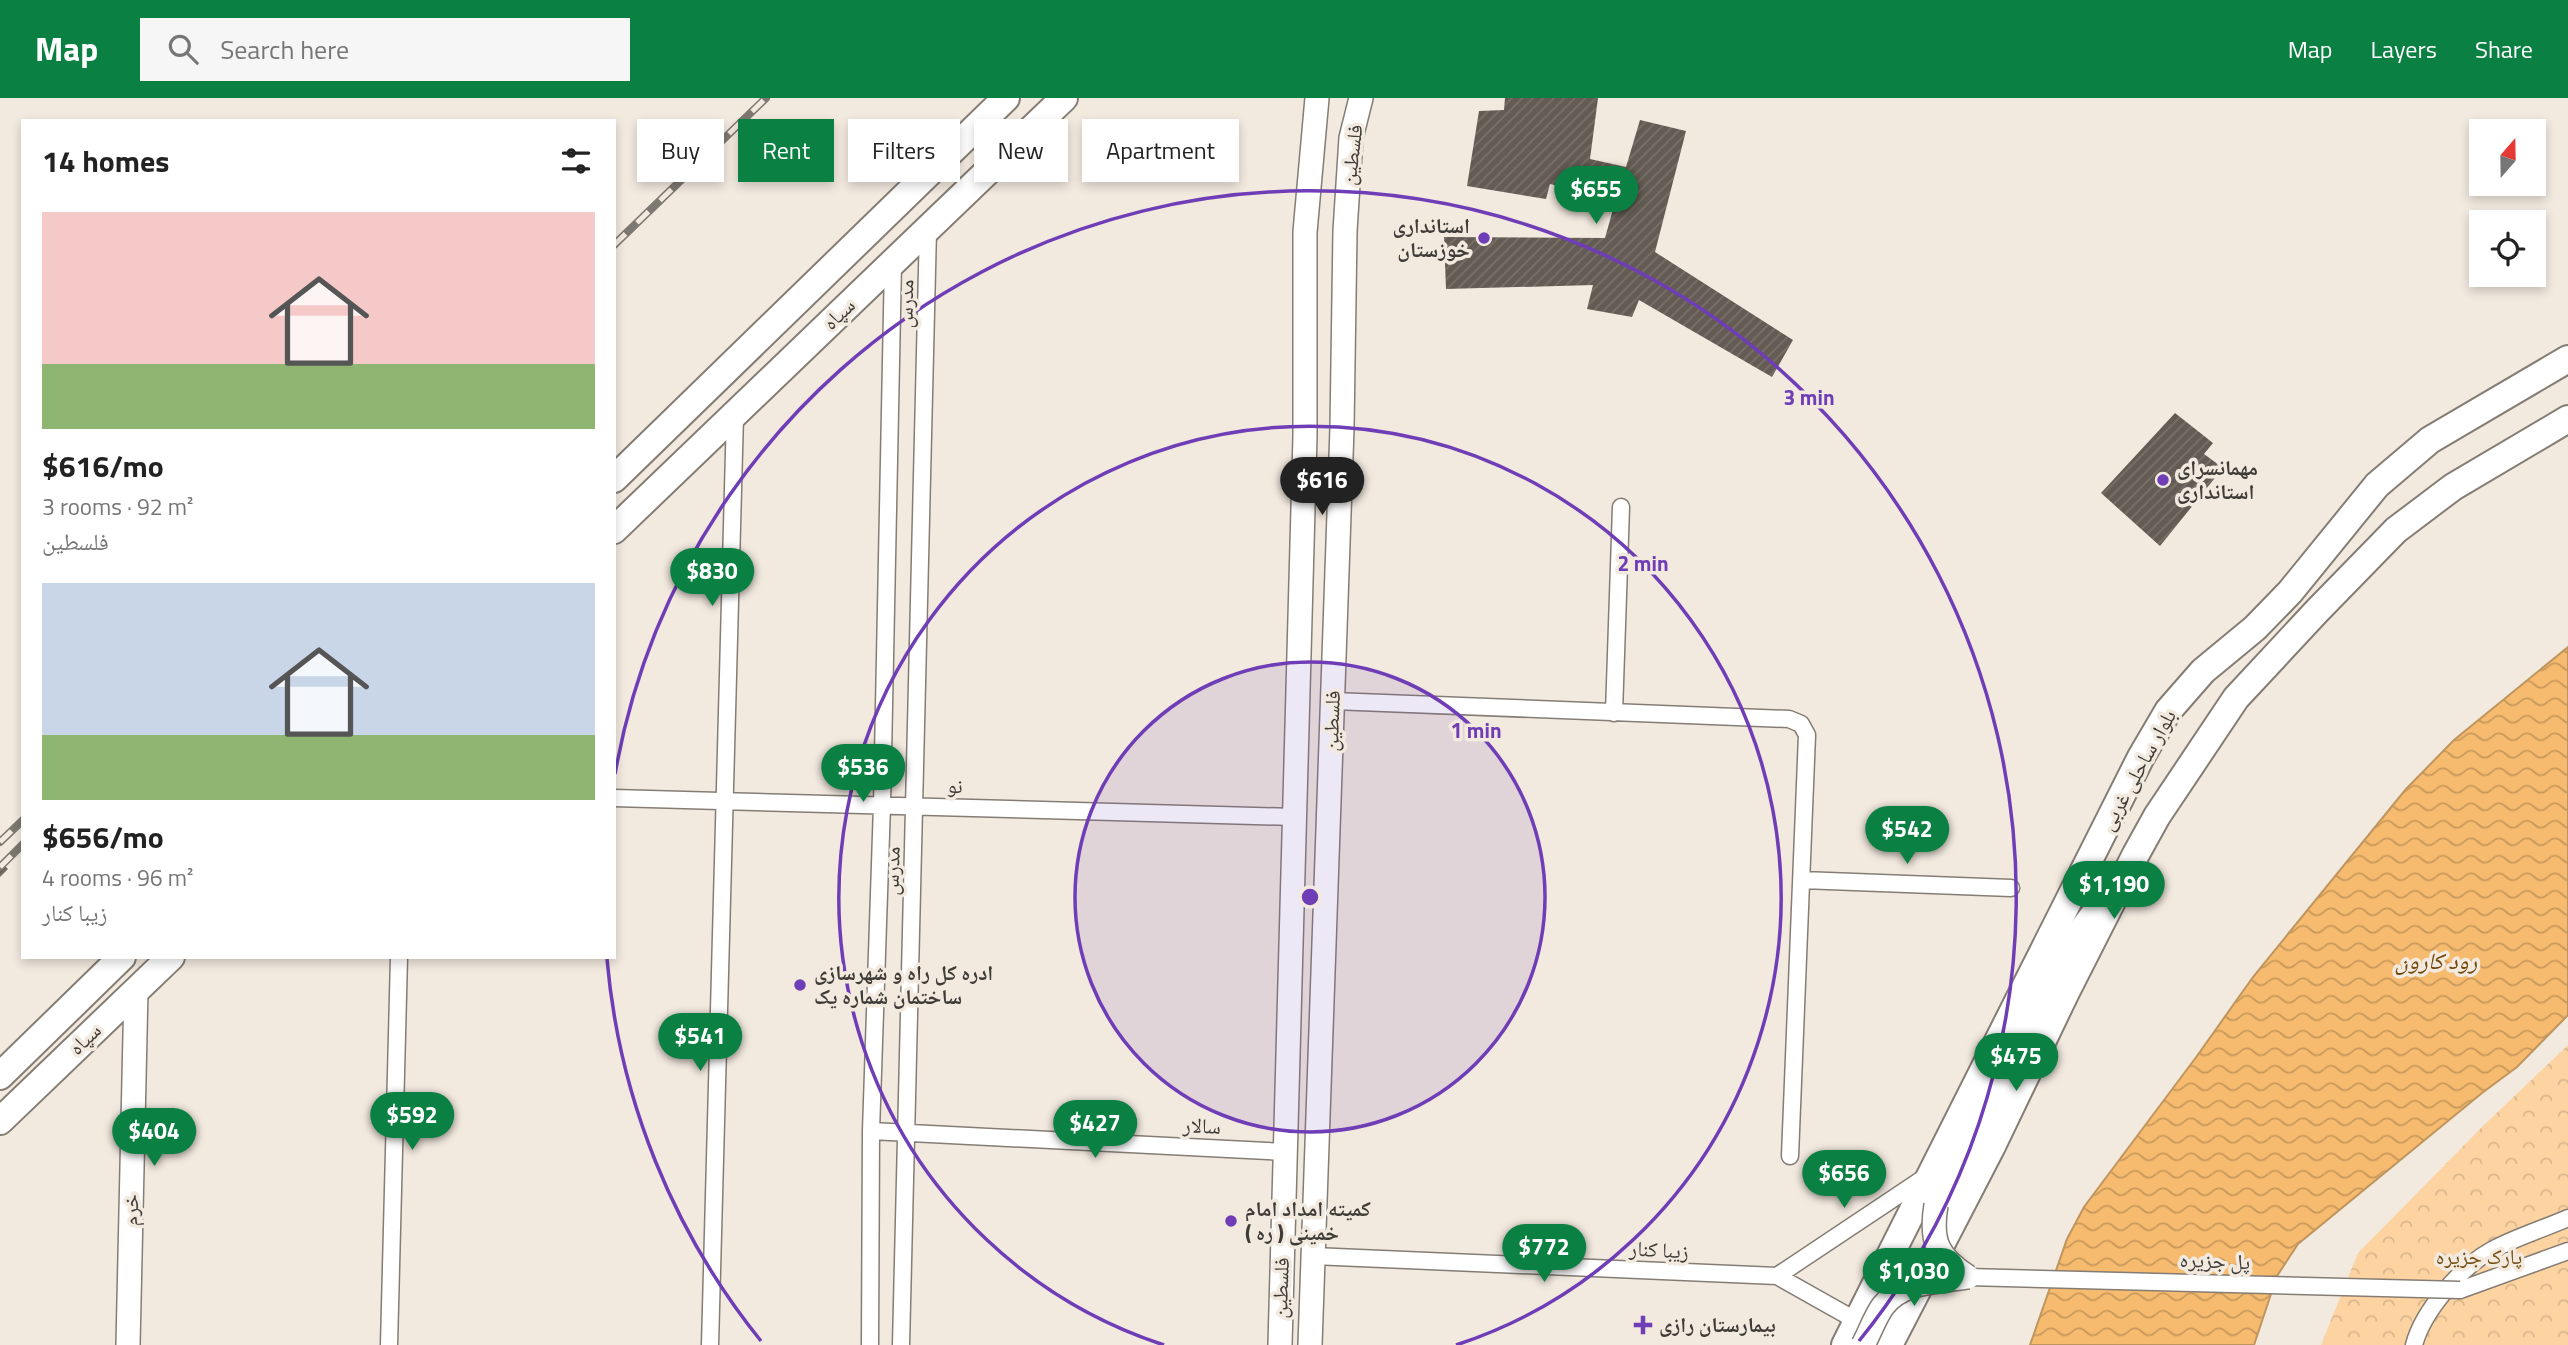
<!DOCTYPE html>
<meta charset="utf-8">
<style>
:root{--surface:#fff;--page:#f6f6f6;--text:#222;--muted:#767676;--accent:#0b8043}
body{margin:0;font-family:"Titillium Web","Noto Naskh Arabic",sans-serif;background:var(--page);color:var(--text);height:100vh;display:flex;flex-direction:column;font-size:26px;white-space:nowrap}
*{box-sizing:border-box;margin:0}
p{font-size:23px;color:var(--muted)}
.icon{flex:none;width:38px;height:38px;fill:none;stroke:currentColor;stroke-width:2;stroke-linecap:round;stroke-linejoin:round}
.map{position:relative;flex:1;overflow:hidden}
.side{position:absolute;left:21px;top:21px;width:595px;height:840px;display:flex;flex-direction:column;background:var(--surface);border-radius:0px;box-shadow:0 4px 10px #0003}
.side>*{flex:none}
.banner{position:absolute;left:637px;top:21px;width:665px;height:63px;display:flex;gap:14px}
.needle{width:46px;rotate:20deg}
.controls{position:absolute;left:2469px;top:21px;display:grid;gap:14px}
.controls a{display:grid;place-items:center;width:77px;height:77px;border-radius:0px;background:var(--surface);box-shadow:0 4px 10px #0003;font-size:35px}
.price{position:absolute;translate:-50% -60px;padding:0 16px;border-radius:24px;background:var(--accent);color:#fff;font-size:23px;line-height:46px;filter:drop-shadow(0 2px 4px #0008)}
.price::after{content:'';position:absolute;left:50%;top:42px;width:21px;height:16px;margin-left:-10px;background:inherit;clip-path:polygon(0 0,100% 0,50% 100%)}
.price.active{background:#222;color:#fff}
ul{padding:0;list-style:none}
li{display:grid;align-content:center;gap:14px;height:371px;padding:0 21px}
li span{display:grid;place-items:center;height:217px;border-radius:0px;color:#555}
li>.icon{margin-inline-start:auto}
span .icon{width:126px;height:126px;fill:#fffc;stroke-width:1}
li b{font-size:30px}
h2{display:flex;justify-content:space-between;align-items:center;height:84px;padding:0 21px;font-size:30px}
.chip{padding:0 24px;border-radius:0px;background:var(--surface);box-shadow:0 4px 10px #0003;font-size:24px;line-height:63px}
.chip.active{background:var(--accent);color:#fff}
header{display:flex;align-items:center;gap:42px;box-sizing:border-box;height:98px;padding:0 35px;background:var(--accent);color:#fff}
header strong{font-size:33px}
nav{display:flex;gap:38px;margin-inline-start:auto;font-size:24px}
.search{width:490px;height:63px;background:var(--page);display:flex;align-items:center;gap:18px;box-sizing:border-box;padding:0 24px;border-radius:0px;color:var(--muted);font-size:26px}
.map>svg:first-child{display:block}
</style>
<header>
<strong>Map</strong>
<div class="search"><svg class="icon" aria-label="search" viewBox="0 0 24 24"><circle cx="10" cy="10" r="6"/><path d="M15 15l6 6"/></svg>Search here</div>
<nav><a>Map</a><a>Layers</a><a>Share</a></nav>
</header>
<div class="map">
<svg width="2568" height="1247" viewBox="0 0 2568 1247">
<defs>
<pattern id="forest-crowns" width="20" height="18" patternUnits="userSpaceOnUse" patternTransform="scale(1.75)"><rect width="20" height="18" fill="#fdd3a1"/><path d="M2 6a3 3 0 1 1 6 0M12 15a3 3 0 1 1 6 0" fill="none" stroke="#dab68b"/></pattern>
<pattern id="water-waves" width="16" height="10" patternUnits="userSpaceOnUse" patternTransform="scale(1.75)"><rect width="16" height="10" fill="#f6bb6f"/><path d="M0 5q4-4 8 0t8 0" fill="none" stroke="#c9995c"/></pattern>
<pattern id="building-hatch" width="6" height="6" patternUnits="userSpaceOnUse" patternTransform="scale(1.75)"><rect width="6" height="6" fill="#645c54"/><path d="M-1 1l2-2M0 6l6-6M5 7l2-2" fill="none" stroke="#77716a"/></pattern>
</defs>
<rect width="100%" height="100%" fill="#f2e9df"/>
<path fill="url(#forest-crowns)" d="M2568,947V1247H2321L2358,1155L2483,1028Z"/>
<path fill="url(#water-waves)" stroke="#bf955e" stroke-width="2" d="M2568,549V917L2517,969L2482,995L2298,1146L2277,1178L2254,1247H2030L2067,1141L2084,1109L2197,958L2253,879L2406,691L2454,642Z"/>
<path fill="url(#building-hatch)" d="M1505,0H1598L1590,61L1626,69L1640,22L1686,33L1655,154L1793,242L1772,279L1639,202L1632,219L1587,211L1593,187L1446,191L1444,139L1605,140L1622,79L1591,72L1586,80H1571L1567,90L1550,86L1546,101L1467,88L1479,13L1504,12Z
M2175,315L2213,345L2204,356L2223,370L2160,448L2101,395Z
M0,763L8,771L0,779Z"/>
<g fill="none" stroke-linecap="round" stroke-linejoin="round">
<g stroke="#857d74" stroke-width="19">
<path id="street" d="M1333,603L1789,621L1801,626L1807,637L1790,1058
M1614,615L1621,409
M614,700L1294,719
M1802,782L2011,790
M871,1033L1285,1054
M1313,1158L1777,1178L1927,1078
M1777,1178L1857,1223
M2460,1192L2568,1153
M389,1247L399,859
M710,1247L735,317
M870,1247L871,1033L882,707L893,165
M901,1247L928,131
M2414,1247C2423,1213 2461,1169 2492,1152C2516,1139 2543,1131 2568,1120"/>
</g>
<g stroke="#857d74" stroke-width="26">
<path id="secondary" d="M1936,1107L2057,863L2106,798
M128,1247L136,892
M1280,1247L1305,338V134L1317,0
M1310,1247L1342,330L1345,133L1351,40L1361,0"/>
</g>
<g stroke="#857d74" stroke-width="30">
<path id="primary" d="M614,381L1006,0
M614,432L1064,0
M0,978L122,859
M0,1023L171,859
M1845,1247L2141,659L2168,613L2203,573L2255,530L2290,494L2377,387L2430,342L2568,261
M1889,1247L1992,1048L2066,894L2136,756L2157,718L2236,600L2317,513L2396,432L2453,389L2568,321"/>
</g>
<use href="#street" stroke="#fff" stroke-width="16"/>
<use href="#secondary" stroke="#fff" stroke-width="23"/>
<use href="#primary" stroke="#fff" stroke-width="26"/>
<g stroke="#7e7872" stroke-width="8">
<path id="rail" d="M614,147L766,0
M0,744L23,722
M0,769L23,746"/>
</g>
<use href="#rail" stroke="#f2e9df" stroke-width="5" stroke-dasharray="16" stroke-linecap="butt"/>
<g stroke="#857d74" stroke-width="19" stroke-linecap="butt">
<path id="street-bridge" d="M1968,1179L2460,1192"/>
</g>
<g stroke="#857d74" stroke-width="26" stroke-linecap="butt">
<path id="secondary-bridge" d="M1936,1107C1930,1143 1937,1159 1968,1179
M1863,1247C1870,1234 1875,1219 1883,1208C1903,1182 1938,1184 1968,1179"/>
</g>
<use href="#street-bridge" stroke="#fff" stroke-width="16"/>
<use href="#secondary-bridge" stroke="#fff" stroke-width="23"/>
</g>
<circle cx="1310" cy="799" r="235" fill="#6f3eb6" fill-opacity=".12"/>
<g fill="none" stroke="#6f3eb6" stroke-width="3.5">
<circle cx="1310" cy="799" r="235"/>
<path d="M1164 1247A471 471 0 1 1 1456 1247"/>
<path d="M761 1243A706 706 0 0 1 607 861M615 676A706 706 0 1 1 1859 1243"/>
</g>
<g fill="#6f3eb6" stroke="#f2e9df" stroke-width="2.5">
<circle cx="1484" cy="140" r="7"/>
<circle cx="2163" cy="382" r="7"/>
<circle cx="800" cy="887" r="7"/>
<circle cx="1231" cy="1123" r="7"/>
<path d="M1639.5 1216.5h7v7h7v7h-7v7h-7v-7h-7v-7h7z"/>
</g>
<g text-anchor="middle" stroke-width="7" stroke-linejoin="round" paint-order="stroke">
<g font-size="21" fill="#3f3c38" stroke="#f2e9df">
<text transform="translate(1352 57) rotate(-83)" y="7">فلسطین</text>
<text transform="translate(906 206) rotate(-89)" y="7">مدرس</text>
<text transform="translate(839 216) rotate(-44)" y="7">سپاه</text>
<text transform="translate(1332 623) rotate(-88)" y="7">فلسطین</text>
<text transform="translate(2138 672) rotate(-61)" y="7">بلوار ساحلی غربی</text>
<text transform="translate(955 688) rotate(2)" y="7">نو</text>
<text transform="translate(892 773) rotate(-88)" y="7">مدرس</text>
<text transform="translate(85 941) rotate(-44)" y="7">سپاه</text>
<text transform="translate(1202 1028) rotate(3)" y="7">سالار</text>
<text transform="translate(131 1112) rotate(-89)" y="7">خرم</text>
<text transform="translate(1659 1152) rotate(3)" y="7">زیبا کنار</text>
<text transform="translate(2215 1163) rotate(2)" y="7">پل جزیره</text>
<text transform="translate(1281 1190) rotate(-88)" y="7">فلسطین</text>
</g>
<g font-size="21" font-weight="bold" fill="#3f3c38" stroke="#f2e9df" text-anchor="start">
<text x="1470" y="135" text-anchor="end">استانداری<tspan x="1470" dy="24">خوزستان</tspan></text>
<text x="2177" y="377">مهمانسرای<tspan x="2177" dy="24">استانداری</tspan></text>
<text x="814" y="882">ادره کل راه و شهرسازی<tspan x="814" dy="24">ساختمان شماره یک</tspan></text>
<text x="1245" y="1118">کمیته امداد امام<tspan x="1245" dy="24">خمینی ( ره )</tspan></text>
<text x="1659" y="1234">بیمارستان رازی</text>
</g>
<g font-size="21" fill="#734c12" stroke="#f2e9df">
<text x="2479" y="1166">پارک جزیره</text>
</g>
<g font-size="23" font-style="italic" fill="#6f480c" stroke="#f2e9df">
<text x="2436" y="871">رود کارون</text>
</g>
</g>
<circle cx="1310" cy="799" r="10" fill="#6f3eb6" stroke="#f2e9df" stroke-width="3.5"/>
<g font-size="21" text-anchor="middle" font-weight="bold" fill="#6f3eb6" stroke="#f2e9df" stroke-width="7" stroke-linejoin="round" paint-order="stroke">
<text x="1809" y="307">3 min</text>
<text x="1643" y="473">2 min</text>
<text x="1476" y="640">1 min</text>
</g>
</svg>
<div class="controls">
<a><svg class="needle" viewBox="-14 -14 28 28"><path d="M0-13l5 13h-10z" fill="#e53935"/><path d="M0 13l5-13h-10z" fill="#767676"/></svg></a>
<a><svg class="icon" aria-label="locate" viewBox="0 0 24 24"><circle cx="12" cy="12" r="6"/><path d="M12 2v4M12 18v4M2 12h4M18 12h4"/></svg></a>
</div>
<b class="price" style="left:1596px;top:128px">$655</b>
<b class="price active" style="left:1322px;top:419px">$616</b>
<b class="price" style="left:712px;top:510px">$830</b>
<b class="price" style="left:863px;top:706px">$536</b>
<b class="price" style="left:1907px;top:768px">$542</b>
<b class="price" style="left:2114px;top:823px">$1,190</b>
<b class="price" style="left:700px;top:975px">$541</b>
<b class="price" style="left:2016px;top:995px">$475</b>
<b class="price" style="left:412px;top:1054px">$592</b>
<b class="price" style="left:1095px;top:1062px">$427</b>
<b class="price" style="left:154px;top:1070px">$404</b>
<b class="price" style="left:1844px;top:1112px">$656</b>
<b class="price" style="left:1544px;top:1186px">$772</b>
<b class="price" style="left:1914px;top:1210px">$1,030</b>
<div class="banner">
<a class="chip">Buy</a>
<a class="chip active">Rent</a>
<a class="chip">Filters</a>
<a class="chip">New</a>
<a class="chip">Apartment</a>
</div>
<section class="side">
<h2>14 homes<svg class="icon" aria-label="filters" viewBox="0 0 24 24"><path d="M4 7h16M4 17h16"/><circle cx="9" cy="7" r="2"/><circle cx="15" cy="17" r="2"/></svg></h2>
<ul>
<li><span style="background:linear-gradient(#f6c9c9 70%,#8fb573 0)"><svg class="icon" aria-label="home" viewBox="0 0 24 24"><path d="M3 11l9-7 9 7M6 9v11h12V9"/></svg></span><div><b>$616/mo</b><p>3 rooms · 92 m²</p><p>فلسطین</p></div></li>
<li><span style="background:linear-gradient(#c9d6e8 70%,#8fb573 0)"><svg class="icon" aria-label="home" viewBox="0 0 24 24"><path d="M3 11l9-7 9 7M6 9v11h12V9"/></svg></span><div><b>$656/mo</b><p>4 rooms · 96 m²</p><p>زیبا کنار</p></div></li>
</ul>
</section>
</div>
